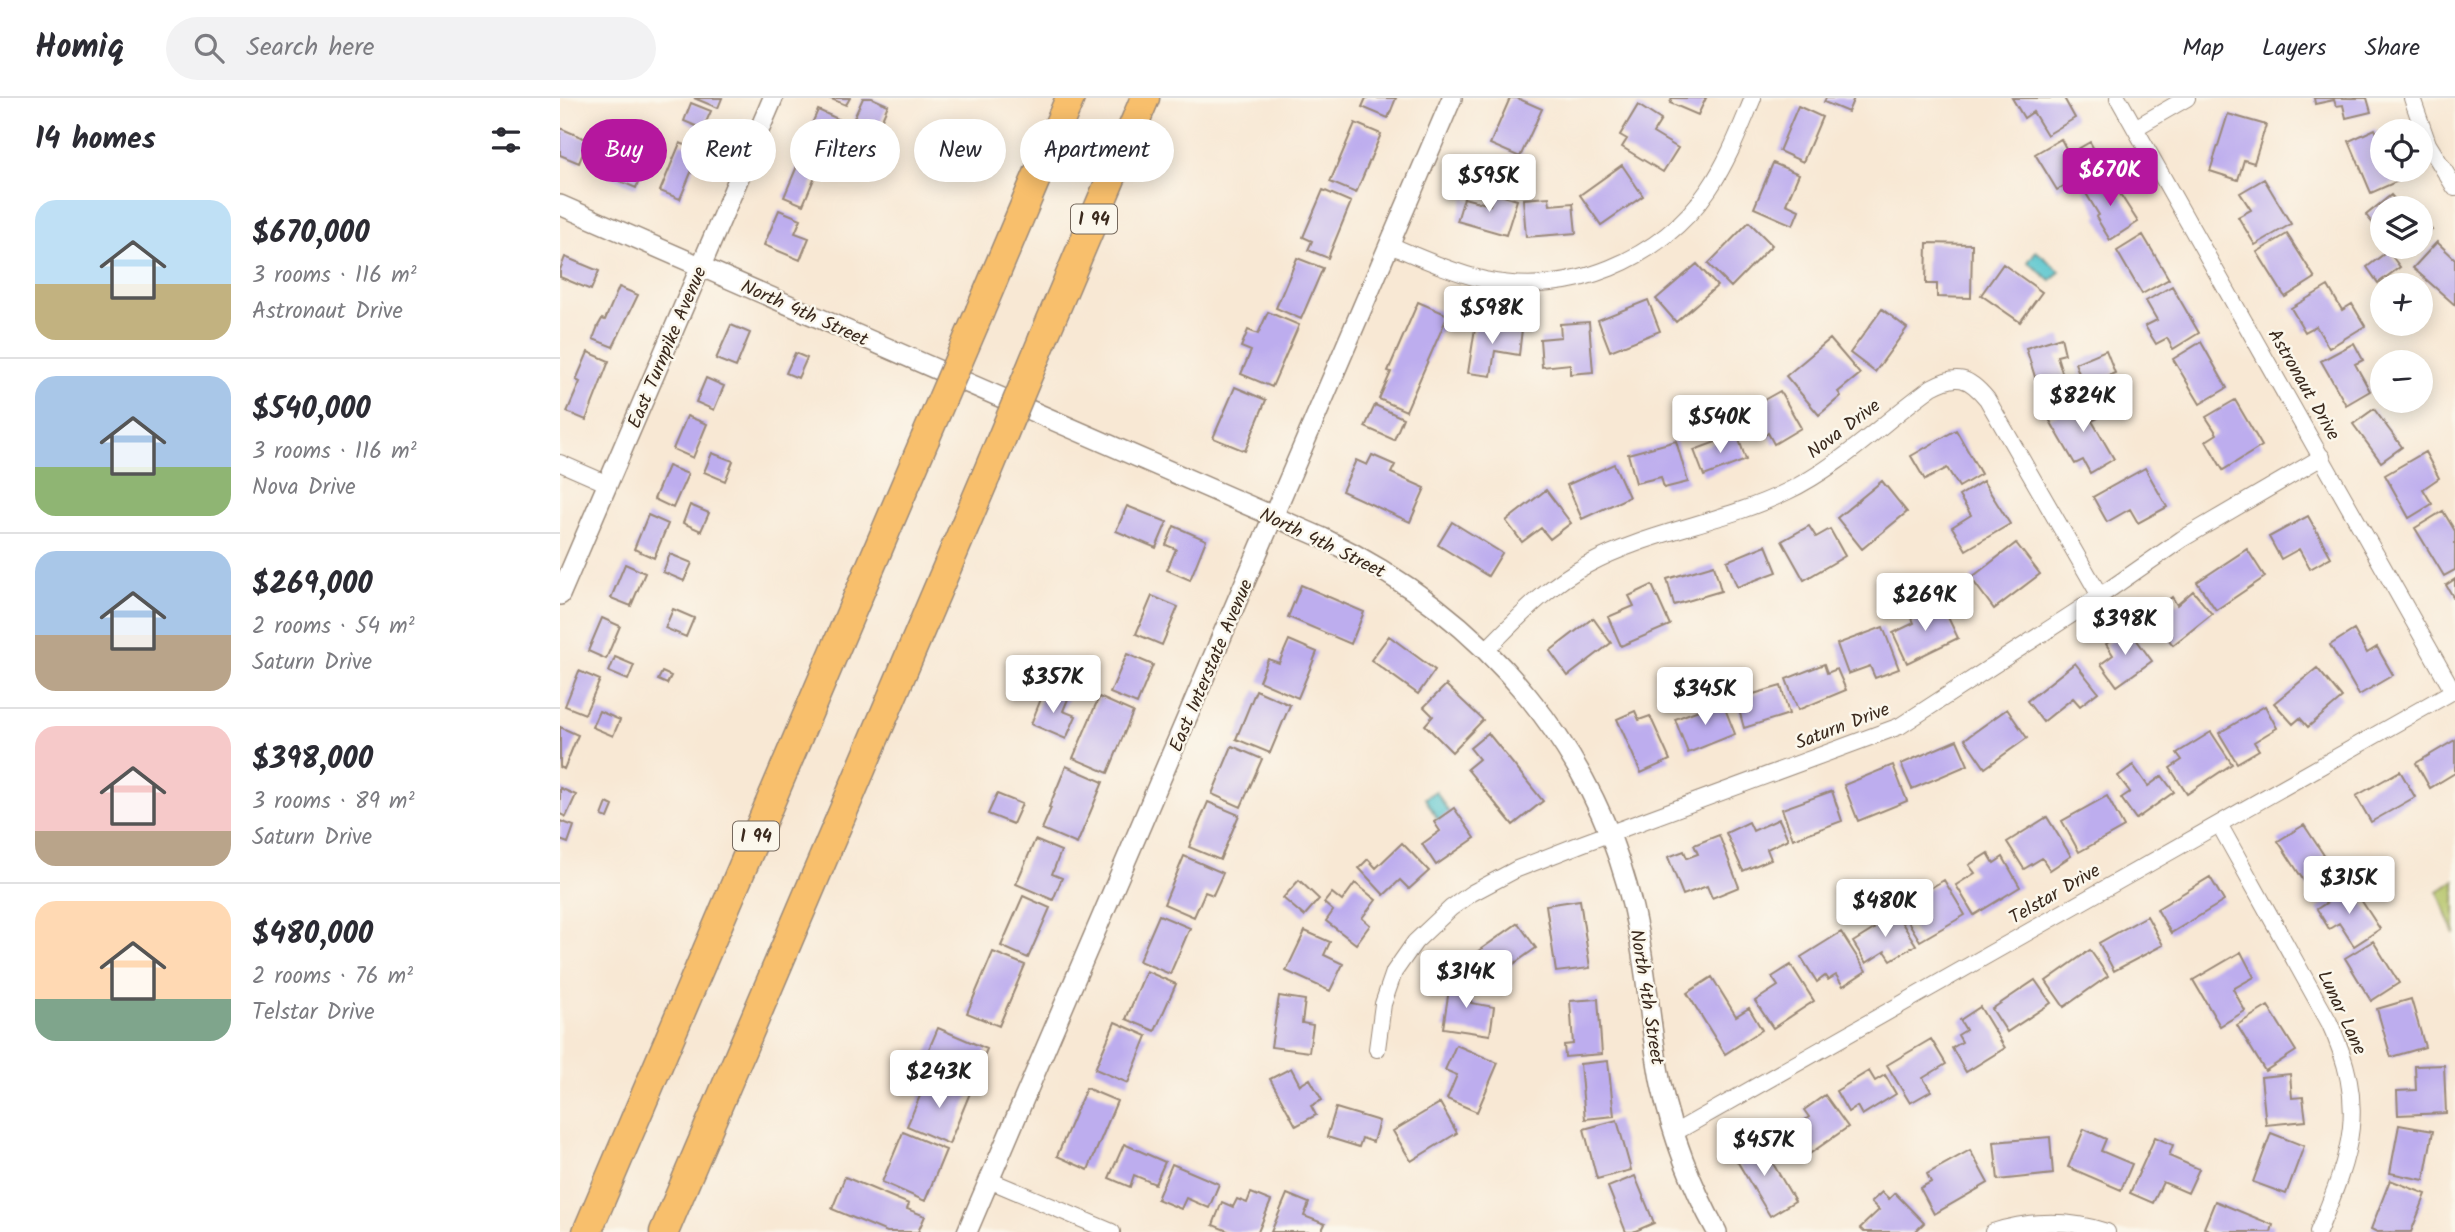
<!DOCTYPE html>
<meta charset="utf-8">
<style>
:root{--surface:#fff;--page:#f2f2f3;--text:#2b2b33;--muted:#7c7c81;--line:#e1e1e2;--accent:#b5179e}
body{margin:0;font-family:Kalam,sans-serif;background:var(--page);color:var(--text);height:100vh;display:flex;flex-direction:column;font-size:26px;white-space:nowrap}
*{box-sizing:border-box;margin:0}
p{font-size:23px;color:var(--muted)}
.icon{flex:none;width:38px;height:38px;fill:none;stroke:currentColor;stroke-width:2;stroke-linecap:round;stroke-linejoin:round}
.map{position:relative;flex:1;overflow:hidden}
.side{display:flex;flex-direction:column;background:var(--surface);width:560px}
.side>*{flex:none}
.banner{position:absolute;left:21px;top:21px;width:665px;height:63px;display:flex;gap:14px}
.tools{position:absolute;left:1810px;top:21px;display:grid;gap:14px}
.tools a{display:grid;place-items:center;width:63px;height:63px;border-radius:50%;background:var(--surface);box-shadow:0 4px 18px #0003;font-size:35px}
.price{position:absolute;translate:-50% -60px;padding:0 16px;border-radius:7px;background:#fff;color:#222;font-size:23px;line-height:46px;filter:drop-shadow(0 2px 4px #0008)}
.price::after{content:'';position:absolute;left:50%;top:42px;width:21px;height:16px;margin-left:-10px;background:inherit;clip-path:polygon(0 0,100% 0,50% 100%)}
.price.current{background:var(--accent);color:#fff}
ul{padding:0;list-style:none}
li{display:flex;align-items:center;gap:21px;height:175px;padding:0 35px}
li+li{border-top:2px solid var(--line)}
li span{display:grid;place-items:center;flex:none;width:196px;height:140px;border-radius:21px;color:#555}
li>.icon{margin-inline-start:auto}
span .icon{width:84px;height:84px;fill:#fffc;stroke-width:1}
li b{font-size:30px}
h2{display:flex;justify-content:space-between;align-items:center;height:84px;padding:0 35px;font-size:30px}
.pill{padding:0 24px;border-radius:32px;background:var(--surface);box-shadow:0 4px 18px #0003;font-size:24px;line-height:63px}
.pill.current{background:var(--accent);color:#fff}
header{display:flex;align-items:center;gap:42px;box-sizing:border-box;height:98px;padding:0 35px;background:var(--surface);border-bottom:2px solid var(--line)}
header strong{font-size:33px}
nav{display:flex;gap:38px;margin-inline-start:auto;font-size:24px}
.search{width:490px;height:63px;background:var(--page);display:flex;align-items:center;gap:18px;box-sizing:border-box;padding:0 24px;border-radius:38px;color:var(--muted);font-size:26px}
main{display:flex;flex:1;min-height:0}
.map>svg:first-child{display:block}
</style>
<header>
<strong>Homiq</strong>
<div class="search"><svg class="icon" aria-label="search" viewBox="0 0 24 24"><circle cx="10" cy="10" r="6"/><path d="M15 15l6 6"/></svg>Search here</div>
<nav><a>Map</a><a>Layers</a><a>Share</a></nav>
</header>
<main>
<section class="side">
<h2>14 homes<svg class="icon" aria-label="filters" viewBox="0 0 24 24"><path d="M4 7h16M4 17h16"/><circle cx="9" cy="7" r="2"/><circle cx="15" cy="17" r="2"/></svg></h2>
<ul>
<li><span style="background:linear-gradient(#bfe0f5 60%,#c2b280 0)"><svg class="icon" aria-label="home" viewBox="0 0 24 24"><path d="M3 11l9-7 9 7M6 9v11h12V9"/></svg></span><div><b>$670,000</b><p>3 rooms · 116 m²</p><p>Astronaut Drive</p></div></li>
<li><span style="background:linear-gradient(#a9c7e8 65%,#8fb573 0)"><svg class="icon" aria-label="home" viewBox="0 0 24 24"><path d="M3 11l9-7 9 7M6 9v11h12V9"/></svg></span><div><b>$540,000</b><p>3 rooms · 116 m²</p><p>Nova Drive</p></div></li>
<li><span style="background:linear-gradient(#a9c7e8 60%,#b9a48a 0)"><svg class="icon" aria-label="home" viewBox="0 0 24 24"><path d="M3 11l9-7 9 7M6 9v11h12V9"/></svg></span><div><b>$269,000</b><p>2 rooms · 54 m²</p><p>Saturn Drive</p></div></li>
<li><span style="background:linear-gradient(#f6c9c9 75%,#b9a48a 0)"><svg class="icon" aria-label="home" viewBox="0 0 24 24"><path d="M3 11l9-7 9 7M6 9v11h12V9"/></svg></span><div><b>$398,000</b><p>3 rooms · 89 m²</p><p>Saturn Drive</p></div></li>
<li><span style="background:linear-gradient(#ffd9b3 70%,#7fa58c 0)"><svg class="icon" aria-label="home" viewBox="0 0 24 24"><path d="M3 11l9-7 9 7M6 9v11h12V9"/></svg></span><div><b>$480,000</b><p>2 rooms · 76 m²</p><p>Telstar Drive</p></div></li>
</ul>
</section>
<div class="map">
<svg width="1895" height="1134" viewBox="0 0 1895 1134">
<rect width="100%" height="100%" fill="#fbf7ec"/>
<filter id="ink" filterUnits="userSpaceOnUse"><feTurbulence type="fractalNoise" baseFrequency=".0143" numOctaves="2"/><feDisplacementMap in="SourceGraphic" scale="14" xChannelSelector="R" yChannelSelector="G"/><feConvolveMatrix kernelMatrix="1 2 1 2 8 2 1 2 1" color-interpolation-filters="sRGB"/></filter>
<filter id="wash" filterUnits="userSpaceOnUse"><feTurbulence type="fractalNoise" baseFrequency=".00686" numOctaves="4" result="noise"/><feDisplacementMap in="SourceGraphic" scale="28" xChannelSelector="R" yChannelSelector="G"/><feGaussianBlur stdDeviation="1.57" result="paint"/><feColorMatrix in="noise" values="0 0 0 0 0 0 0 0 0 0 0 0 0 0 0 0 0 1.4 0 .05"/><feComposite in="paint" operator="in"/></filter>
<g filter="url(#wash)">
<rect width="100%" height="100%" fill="#f8e8d4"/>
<path fill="#b2c265" stroke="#767642" stroke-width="2" d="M1895,782V837L1878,794Z"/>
<path fill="#57c5ce" stroke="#497876" stroke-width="2" d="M1476,153L1500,173L1491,183L1468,164Z
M876,693L889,715L878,722L865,700Z"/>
<g id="blocks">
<path fill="#bdadee" d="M134,0H162L158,10Z
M269,0H290L286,7Z
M303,0H312L328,7L318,30L294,20Z
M806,0H836L828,20L802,9Z
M950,0H957L982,11L960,59L930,46Z
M1112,0H1146L1138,17L1110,5Z
M1266,0H1294L1288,14L1264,4Z
M1452,0H1504L1515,20L1487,37L1473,14L1464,20Z
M1754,0H1807L1811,14L1786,20L1783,7L1776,8L1774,2L1755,6Z
M131,5L151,13L143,31L124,23Z
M1078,7L1101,22L1093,35L1118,50L1103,74L1062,49L1067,41L1060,37Z
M1238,8L1262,19L1243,64L1219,53Z
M258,12L278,21L263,55L243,46Z
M1668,16L1706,27L1694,65L1684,62L1678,82L1650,73Z
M795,25L821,36L796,95L770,84Z
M0,30L28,42L19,65L0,57Z
M1815,31L1822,46V72H1833L1838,83L1811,95L1789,43Z
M1501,41L1509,56L1530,44L1542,66L1497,92L1475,56Z
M120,45L140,53L120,101L100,93Z
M278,48L304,59L295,80L270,69Z
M50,54L85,69L76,90L41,75Z
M240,61L259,69L243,107L224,99Z
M1213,65L1239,76L1226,106L1239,112L1233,127L1194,110Z
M1062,67L1083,98L1041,127L1020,97Z
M1548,77L1578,124L1550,142L1536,119L1539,117L1524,92Z
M1704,81L1731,126L1695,147L1678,119L1691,112L1680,95Z
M763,92L791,104L768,160L748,152L752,143L743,139Z
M934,95L957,102L946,137L897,123L904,100L930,107Z
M1831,97L1842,110H1822V137L1806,117Z
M989,99L990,107L1013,105L1016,135L966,139L963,101Z
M219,112L241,121L235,135L249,140L240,162L204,147Z
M1860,118L1872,132L1860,141Z
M1189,124L1212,147L1171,189L1148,166Z
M1727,136L1755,180L1725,199L1697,154Z
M1583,137L1609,181L1582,196L1557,153Z
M1877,144L1895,161V207L1853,170Z
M1367,145L1412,146L1411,200L1377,199V186H1366Z
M1831,149H1851L1839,158Z
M1828,153L1840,169L1818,185L1807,169Z
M5,159L39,173L31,192L0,179V172Z
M737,160L763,170L741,221L716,210Z
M1137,166L1157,188L1116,224L1096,201Z
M1443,166L1482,194L1460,224L1421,197Z
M1612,188L1639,235L1613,251L1607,240L1596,246L1585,228L1597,222L1586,203Z
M1768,188L1782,212L1792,206L1805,228L1769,250L1756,228L1745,234L1731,210Z
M59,189L78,197L53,249L33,241L38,228L42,221L45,222Z
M1088,202L1100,233L1050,253L1038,222Z
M858,204L888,217L846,313L819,301L831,274L828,273Z
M1322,211L1347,230L1315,274L1290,255Z
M708,214L739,227L712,289L681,276L691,253L681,249L688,232L698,236Z
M916,224L962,231L959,257L935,253L931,278L908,275Z
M1029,224L1033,274L1010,276V266L982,269L980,241L1001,239L1000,226Z
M171,227L190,235L176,269L156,261Z
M1501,239L1505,256L1497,258L1510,300L1484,308L1466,250Z
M1270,241L1300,276L1278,294L1281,298L1259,317L1226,278Z
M1641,244L1667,290L1640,306L1613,261Z
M1794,245L1803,262L1795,266L1810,293L1786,307L1761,263Z
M1546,252L1555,275L1524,288L1515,265Z
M28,254L49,263L26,322L7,314L20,284L16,282Z
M235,255L247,260L238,280L226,275Z
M146,280L164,288L154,312L136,304Z
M675,289L706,302L685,353L653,340Z
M1220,293L1241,330L1214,346L1208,335L1202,339L1186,312Z
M1531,297L1543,317L1532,323L1554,361L1530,375L1523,362L1515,366L1489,321Z
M1675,302L1702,348L1663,372L1646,343L1657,336L1646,319Z
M815,307L843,320L834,342L805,329Z
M1814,311L1842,349L1821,364L1793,326Z
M127,318L147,326L133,360L113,351Z
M1396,332L1421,376L1399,389L1387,370L1365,382L1351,358Z
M1177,336L1186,362L1144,378L1134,352Z
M1116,343L1128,384L1104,390L1101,379L1076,385L1068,356Z
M1865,354L1879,380L1863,391L1872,406L1849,420L1825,377Z
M152,355L173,363L165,383L144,374Z
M812,357L835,367L831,375L865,390L850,424L782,393L796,362L807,367Z
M1054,366L1069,399L1022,421L1007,387Z
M108,368L128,376L113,410L94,401Z
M1585,370L1607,409L1578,425L1570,411L1547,424L1533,399Z
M1322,383L1347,414L1302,451L1277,420Z
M1423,383L1450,426L1406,452L1392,429L1411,417L1399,398Z
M986,392L1011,425L990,441L981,430L962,444L946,423Z
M130,407L149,415L141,433L123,425Z
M567,408L607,424L596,450L556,433Z
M1883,413L1895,433V472L1884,478L1855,430Z
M88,417L108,426L94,460L74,451Z
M1748,418L1771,459L1750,471L1739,451L1721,461L1709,439Z
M892,424L942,455L928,478L878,447Z
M614,428L646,442L630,482L607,472L616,451L606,447Z
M1249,428L1256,439L1270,431L1285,458L1244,482L1222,443Z
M1456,445L1480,476L1434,511L1411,480Z
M1206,447L1217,474L1177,489L1167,463Z
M1687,451L1705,479L1656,512L1637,484Z
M110,456L132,465L124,483L103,474Z
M65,466L85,475L71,508L51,500Z
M1154,467L1161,493L1114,507L1107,481Z
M1895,481V502L1886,487Z
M741,487L804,514L791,546L728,519Z
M1092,487L1110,527L1061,548L1048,519L1074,508L1069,498Z
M1633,493L1652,516L1613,547L1589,517L1612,499L1617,507Z
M592,498L618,509L602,547L576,536Z
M1366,505L1371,514L1383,509L1398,540L1347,565L1333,535L1354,525L1349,513Z
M113,511L134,520L126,539L105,530Z
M42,520L60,528L46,561L28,553Z
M1033,520L1051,545L1008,578L990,553Z
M1323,529L1339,571L1315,580L1310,568L1288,576L1277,546Z
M1568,530L1592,563L1557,588L1541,566L1553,557L1546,546Z
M1794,532L1807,555L1817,549L1833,577L1799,597L1770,547Z
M829,538L875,572L858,596L811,562Z
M729,542L757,554L738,600L699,583L708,561L719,565Z
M567,556L593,567L577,606L550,595Z
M55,559L74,567L68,582L49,574Z
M1515,565L1538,594L1520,608L1513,600L1483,624L1467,603Z
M1264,566L1267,575L1277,571L1286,592L1238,612L1226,581Z
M1757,570L1782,600L1748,629L1740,620L1733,626L1714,605Z
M19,573L40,582L25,616L5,608Z
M102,574L111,578L107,586L98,582Z
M886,587L923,622L892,654L865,627L873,618L864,609Z
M1221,588L1229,616L1184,630L1176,601Z
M485,591L508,601L503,613L516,618L506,641L471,626Z
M696,592L730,607L710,655L676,641Z
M539,599L573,614L548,675L513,660Z
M1162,603L1175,636L1128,655L1115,621Z
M1705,608L1717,630L1694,644L1699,652L1677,665L1659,635Z
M1447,611L1467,640L1425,670L1405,641Z
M39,613L60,622L53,638L32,629Z
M1075,613L1079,622L1090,618L1110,662L1081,675L1057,621Z
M0,629L18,637L4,671L0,669Z
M1651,634L1672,666L1627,696L1610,670L1622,662L1617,655Z
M928,635L983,703L953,727L907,671L919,661L910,650Z
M1397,642L1408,667L1352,691L1341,666Z
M1895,642V675L1870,690L1856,665Z
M672,648L702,661L681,709L652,696Z
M1333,667L1347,703L1298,723L1284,687Z
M1573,667L1588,688L1602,678L1614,694L1576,721L1561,700L1570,694L1558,678Z
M506,668L543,684L517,746L482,731L491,710L489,709Z
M1840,673L1855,699L1811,724L1796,698Z
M0,690L16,697L6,719L0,716Z
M1272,693L1282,723L1233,741L1222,711Z
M437,696L462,706L453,726L428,716Z
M1547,698L1564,729L1519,754L1502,723Z
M648,704L679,717L660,762L629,749Z
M47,705L53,708L48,720L42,718Z
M894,710L915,740L876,767L862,746L880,733L874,724Z
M1487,719L1511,758L1490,772L1482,760L1464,771L1447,744Z
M1219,721L1228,741L1207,751L1211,761L1183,773L1166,735L1189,724L1193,733Z
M0,723L14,728L8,745L0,742Z
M1744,727L1779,780L1753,797L1718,743Z
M1159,737L1179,789L1152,800L1147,788L1123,797L1108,759L1124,753L1127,760L1138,756L1134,747Z
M475,742L501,753L492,776L502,780L493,802L456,786Z
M842,745L869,773L849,791L840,782L824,797L799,770L808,761L816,770Z
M1428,755L1434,765L1443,759L1460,789L1414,817L1396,787L1415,775L1409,767Z
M624,758L663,775L653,797L645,794L634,819L604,806Z
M1650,779L1664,803L1611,835L1597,811Z
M739,782L759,801L744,818L723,800Z
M1384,782L1405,817L1360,843L1344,817L1364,805L1359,797Z
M795,785L816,802L802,820L810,827L796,846L766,823L773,813L764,805L772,795L782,803Z
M1792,788L1820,831L1794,848L1779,825L1769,831L1757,811Z
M463,798L490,810L468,860L441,848Z
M1020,802L1030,870L996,874L986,807Z
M1324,813L1329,822L1337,817L1356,847L1331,862L1325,853L1306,865L1293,844L1314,831L1308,822Z
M599,817L630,830L610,876L579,863Z
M1587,818L1603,847L1554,873L1539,845Z
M958,825L976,850L935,879L917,854Z
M745,833L770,844L764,857L783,866L770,893L726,873Z
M1281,834L1306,873L1283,888L1276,877L1268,882L1265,878L1257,884L1241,859Z
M1813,843L1839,885L1811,903L1785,860Z
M1530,852L1548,878L1504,909L1486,883Z
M433,854L465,867L439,928L407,915Z
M1681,854L1694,879L1673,891L1685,913L1660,928L1633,882Z
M1231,867L1254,903L1213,930L1195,903L1218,888L1212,879Z
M586,873L616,886L595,933L566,921Z
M891,879L914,882L911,905L934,909L930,937L883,930Z
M1152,879L1176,918L1189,910L1202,932L1165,956L1127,895Z
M1475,882L1491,905L1447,934L1432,911Z
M719,898L745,902L742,925L753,927L749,954L711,949Z
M1038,901L1042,956L1005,959L1004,947L1013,946L1010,903Z
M1851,901L1865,949L1831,959L1817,911Z
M1708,908L1736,953L1705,973L1677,927Z
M1420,909L1445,950L1406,974L1392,950L1402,944L1398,937L1406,932L1400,922Z
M555,924L587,938L568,985L535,971Z
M378,930L427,951L411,988L362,967Z
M1371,941L1386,966L1363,980L1371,993L1350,1005L1327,967Z
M896,947L938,965L917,1014L887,1001L897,977L885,972Z
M1048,963L1054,1018L1025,1021L1020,966Z
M1884,967L1886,1015L1838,1017L1837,993L1856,992L1855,968Z
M731,970L740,987L750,981L762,1002L751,1008L756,1017L736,1028L710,981Z
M1309,973L1315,983L1325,977L1336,996L1302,1017L1297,1008L1288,1014L1276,993Z
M1730,976L1732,1000L1743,999L1746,1023L1706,1027L1701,979Z
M369,977L410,995L389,1046L347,1028Z
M526,990L557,1003L528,1072L497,1058Z
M1265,997L1288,1029L1245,1059L1228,1035L1249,1019L1244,1012Z
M880,1005L897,1035L851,1063L833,1033Z
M776,1010L819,1023L813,1044L802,1040L799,1049L767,1039Z
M1057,1022L1071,1072L1037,1081L1024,1031Z
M1839,1027L1873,1033L1864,1082L1830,1075Z
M1524,1031L1546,1041L1541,1053L1572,1066L1561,1092L1508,1069Z
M343,1034L386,1052L365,1103L322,1084Z
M1711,1035L1744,1048L1726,1096L1693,1084Z
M1490,1039L1493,1076L1438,1082L1434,1044Z
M1595,1039L1613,1047L1609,1058L1639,1071L1628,1095L1603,1084L1593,1105L1570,1095Z
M1199,1042L1235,1103L1210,1118L1174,1058Z
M564,1046L605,1064L595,1086L574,1077L570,1089L549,1080Z
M1410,1052L1428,1085L1374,1116L1360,1090L1371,1084L1367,1076Z
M612,1066L659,1086L649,1110L626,1100L621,1111L597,1101Z
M1075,1078L1094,1125L1073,1134H1066L1048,1089Z
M285,1079L349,1106L347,1111L365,1118L358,1134H327L272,1111Z
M1830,1082L1866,1096L1851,1134H1817L1811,1131Z
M1322,1094L1329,1101L1335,1095L1364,1125L1355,1134H1304L1300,1130L1319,1112L1311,1104Z
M691,1095L711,1103L698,1134H670L653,1127L662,1104L673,1109L677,1101L687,1105Z
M727,1096L749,1105L744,1118L765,1126L761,1134H711Z
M1655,1103L1713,1127L1711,1134H1654L1644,1130Z"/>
</g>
</g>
<g filter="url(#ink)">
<use href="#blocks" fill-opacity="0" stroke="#9a8979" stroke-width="2"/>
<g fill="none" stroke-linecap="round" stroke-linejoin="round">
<g stroke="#9a8979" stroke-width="18">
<path id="minor" d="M1558,0L1893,593
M1852,0L1868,46L1895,90
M1575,30L1627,0
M830,147C861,160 892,174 925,182C1009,200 1101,162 1149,91C1168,63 1180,31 1193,0
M0,365L48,386
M926,552C957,521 987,488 1027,467C1089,433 1162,425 1226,394C1281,368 1323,324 1372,289C1397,275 1409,279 1427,301L1540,498
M1659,726L1769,924C1808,1008 1792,1053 1758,1134
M817,951L823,906L834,874L855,844L891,810L912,795L957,771L1021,746L1340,628L1540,498L1622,441L1762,359
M1114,1035L1895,592
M429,1082L552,1134
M1433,1134C1471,1122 1509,1121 1547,1134"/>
</g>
<g stroke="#9a8979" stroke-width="22">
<path id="tertiary" d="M0,107L763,440C925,518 1044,655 1078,834C1088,884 1091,936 1101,986C1112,1037 1132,1089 1157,1134
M0,497L213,0
M407,1134L892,0"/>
</g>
<g stroke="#9a8979" stroke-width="31">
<path id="motorway" d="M420,213L510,0
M483,241L585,0
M27,1134L365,341
M104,1134L426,378"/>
</g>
<use href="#minor" stroke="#fff" stroke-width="16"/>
<use href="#tertiary" stroke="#fff" stroke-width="19"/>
<use href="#motorway" stroke="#f8bf6c" stroke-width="28"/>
<g stroke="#9a8979" stroke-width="31" stroke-linecap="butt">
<path id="motorway-bridge" d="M365,341L420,213
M426,378L483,241"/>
</g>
<use href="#motorway-bridge" stroke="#f8bf6c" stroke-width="28"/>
</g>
</g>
<g text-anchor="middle" stroke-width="5" stroke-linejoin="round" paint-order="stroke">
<g fill="#fbf7ec" stroke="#75685c" stroke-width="2">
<rect x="511" y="106.5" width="46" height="29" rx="5"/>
<rect x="173" y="723.5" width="46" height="29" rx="5"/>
</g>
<g font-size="18" font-weight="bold" fill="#3b2a1e">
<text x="534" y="127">I 94</text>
<text x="196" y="744">I 94</text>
</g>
<g font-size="19" fill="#3b2a1e" stroke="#fbf7ec">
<text transform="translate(245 214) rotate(24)" y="7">North 4th Street</text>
<text transform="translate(106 249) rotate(-67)" y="7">East Turnpike Avenue</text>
<text transform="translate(1745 286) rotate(60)" y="7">Astronaut Drive</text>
<text transform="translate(1283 330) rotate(-37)" y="7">Nova Drive</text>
<text transform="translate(763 444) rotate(26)" y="7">North 4th Street</text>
<text transform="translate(650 567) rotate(-67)" y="7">East Interstate Avenue</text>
<text transform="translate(1282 627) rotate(-21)" y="7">Saturn Drive</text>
<text transform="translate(1494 795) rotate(-30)" y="7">Telstar Drive</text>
<text transform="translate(1088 899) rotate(81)" y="7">North 4th Street</text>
<text transform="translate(1783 914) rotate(65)" y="7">Lunar Lane</text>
</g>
</g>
</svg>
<div class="tools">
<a><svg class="icon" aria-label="locate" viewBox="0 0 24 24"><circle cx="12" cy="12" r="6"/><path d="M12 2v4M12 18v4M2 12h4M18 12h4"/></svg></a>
<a><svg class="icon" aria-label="layers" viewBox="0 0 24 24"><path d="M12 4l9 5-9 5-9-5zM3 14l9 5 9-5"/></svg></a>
<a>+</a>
<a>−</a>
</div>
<b class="price current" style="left:1550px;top:110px">$670K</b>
<b class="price" style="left:929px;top:116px">$595K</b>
<b class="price" style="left:932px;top:248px">$598K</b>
<b class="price" style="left:1523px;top:336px">$824K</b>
<b class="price" style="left:1160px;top:357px">$540K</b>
<b class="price" style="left:1365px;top:535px">$269K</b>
<b class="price" style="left:1565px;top:559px">$398K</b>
<b class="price" style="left:493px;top:617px">$357K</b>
<b class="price" style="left:1145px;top:629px">$345K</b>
<b class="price" style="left:1789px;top:818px">$315K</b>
<b class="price" style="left:1325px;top:841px">$480K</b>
<b class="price" style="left:906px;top:912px">$314K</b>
<b class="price" style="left:379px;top:1012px">$243K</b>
<b class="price" style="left:1204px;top:1080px">$457K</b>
<div class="banner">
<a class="pill current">Buy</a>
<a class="pill">Rent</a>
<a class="pill">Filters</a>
<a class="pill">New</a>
<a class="pill">Apartment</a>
</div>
</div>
</main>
